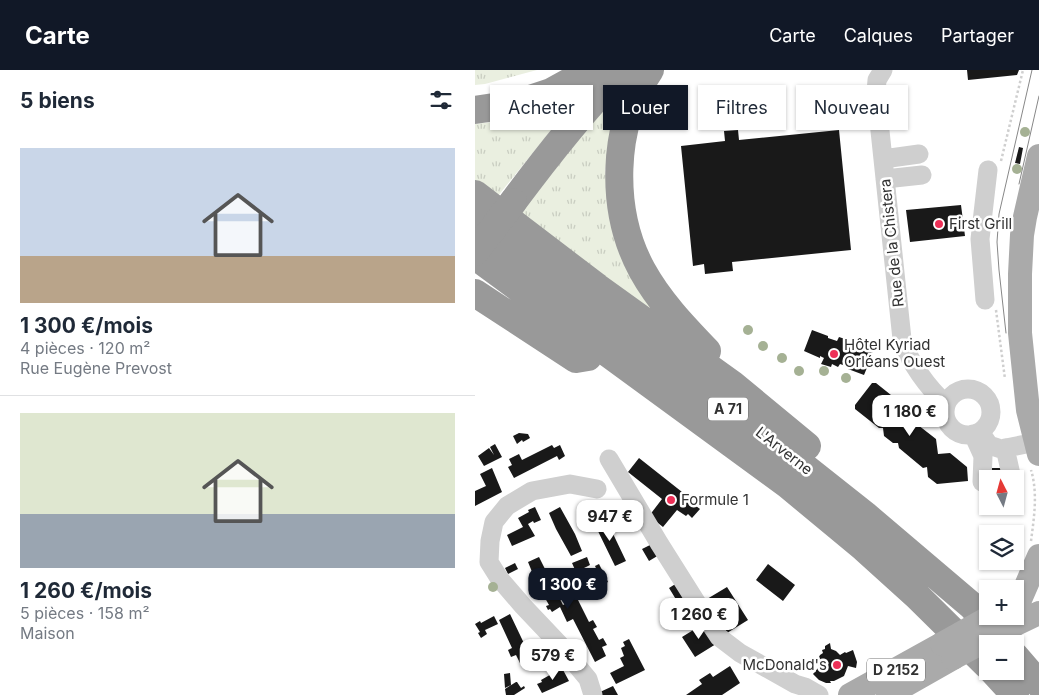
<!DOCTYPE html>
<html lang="fr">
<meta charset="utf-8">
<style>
:root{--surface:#fff;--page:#f6f6f7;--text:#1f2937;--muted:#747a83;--line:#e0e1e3;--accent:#111827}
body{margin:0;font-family:Inter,sans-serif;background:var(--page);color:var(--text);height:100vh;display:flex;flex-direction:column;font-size:19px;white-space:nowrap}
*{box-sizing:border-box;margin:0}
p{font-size:16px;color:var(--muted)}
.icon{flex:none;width:28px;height:28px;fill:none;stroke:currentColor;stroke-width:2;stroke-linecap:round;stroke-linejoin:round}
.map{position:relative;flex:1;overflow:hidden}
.panel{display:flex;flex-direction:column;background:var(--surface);width:475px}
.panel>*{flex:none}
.top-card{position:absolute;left:15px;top:15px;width:474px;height:45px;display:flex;gap:10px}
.needle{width:32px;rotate:354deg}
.buttons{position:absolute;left:504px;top:400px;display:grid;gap:10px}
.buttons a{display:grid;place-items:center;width:45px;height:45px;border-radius:0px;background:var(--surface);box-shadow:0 1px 4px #0004;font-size:25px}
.price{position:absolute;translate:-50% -42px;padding:0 11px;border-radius:10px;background:#fff;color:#222;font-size:16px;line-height:32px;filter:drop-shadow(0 1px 2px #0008)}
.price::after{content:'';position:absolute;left:50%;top:30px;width:15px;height:11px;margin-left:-8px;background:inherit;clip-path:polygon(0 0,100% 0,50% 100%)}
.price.current{background:var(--accent);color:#fff}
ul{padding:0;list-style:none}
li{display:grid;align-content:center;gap:10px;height:265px;padding:0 20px}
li+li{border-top:1px solid var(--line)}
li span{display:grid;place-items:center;height:155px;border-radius:0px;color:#555}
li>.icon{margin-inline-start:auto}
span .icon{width:90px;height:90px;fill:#fffc;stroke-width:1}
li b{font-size:21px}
h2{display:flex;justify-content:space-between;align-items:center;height:60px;padding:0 20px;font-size:21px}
.pill{padding:0 18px;border-radius:0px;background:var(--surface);box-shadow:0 1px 4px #0004;font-size:18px;line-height:45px}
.pill.current{background:var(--accent);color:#fff}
header{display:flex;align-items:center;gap:30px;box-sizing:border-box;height:70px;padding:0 25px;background:var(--accent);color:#fff}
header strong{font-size:24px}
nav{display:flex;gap:28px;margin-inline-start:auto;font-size:18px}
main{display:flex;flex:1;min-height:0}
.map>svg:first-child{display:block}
</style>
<header>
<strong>Carte</strong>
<nav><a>Carte</a><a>Calques</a><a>Partager</a></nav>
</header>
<main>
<section class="panel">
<h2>5 biens<svg class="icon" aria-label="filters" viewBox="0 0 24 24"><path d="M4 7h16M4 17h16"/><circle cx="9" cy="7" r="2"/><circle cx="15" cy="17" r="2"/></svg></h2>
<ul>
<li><span style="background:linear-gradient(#c9d6e8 70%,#b9a48a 0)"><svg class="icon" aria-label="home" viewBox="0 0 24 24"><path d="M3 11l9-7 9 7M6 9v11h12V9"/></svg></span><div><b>1 300 €/mois</b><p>4 pièces · 120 m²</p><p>Rue Eugène Prevost</p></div></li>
<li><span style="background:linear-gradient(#dfe7d0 65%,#9aa5b1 0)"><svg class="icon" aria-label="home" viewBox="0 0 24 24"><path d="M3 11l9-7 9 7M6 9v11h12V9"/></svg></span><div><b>1 260 €/mois</b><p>5 pièces · 158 m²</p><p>Maison</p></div></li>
</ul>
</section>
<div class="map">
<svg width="564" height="625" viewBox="0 0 564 625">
<defs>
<pattern id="grass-tufts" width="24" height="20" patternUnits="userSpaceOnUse" patternTransform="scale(1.25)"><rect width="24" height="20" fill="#eaefe0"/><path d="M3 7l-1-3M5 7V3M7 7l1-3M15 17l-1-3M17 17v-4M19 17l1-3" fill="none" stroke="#c9cdc1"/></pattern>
</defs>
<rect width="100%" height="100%" fill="#fff"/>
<path fill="url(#grass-tufts)" d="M0,0H62L10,14L0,15Z
M160,2L143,45L130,100L137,154L202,264L28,160Z
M120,6L10,142L0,134V54L17,52L62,39Z"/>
<path fill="#191919" d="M492,0H544L542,5L493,10Z
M263,60L264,70L364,60L376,180L257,192L258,201L230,204L229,194L218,196L206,76L250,71L249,61Z
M544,77L548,78L545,94L540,93Z
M486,135L490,166L435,172L431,140Z
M337,260L353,266V268L362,271L364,267L373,270L372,275L381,278V277L398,283L389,305L373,299L374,297L365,294L363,297L357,294L356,297L346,294L349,288L345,286V288L329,281Z
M397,313H401L416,325L418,345L430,344L438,350V355H443L461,369L463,384L475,383L492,397L493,411L462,414L453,407L452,397L448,398L424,378L423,373H418L409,366L408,358H404L380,339V335Z
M44,363L53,364L55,368L48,372L47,370L42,374L38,366Z
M20,374L27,387L9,396L3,386L14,378L19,385L15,377Z
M77,375L79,378L85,375L90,386L84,390L82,386L39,408L33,397L37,395L34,389L44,384L47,390Z
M164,388L221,433L220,435L225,439L217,448L213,444L211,446L202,440L188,457L174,446L187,429L153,402Z
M17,398L27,422L0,436V421L11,416L5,404Z
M515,398H527L526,409H515Z
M151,432L155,439L144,444L140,437Z
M60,437L66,450L59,453L58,451L53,454L60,466L37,476L32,465L48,457L43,448L54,442L53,440Z
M85,437L100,464L107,481L96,486L81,459L74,443Z
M130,447L151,491L140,496L119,453Z
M177,474L184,485L174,491L167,479Z
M64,487L88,535L102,528L114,552L118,550L122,557L118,559L124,570L128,568L132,575L127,577L131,586L120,592L98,549L92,552L85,537L77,542L75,539L73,540L71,536L74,535L62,514L53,492Z
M112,487L115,495L101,502L97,493Z
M40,493L43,499L33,504L30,498Z
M124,494L133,512L128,514L120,496Z
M293,494L320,515L308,531L281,510Z
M202,513L213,531L205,536L194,518Z
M252,517L273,550L252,563L232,529Z
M35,544L56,588L45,593L41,585L36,587L33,580L37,578L24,550Z
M19,546L23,554L10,560L12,564L6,568L3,563L5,562L0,554L5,551L6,553Z
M228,554L241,574L220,587L207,567Z
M154,569L170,600L141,614L135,603L149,596L145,588L149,586L146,578L150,576L148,572Z
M355,573L356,579L361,581L365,585L370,582L371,583L378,580L382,592L381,598L373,596L369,606L359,611H355L356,613H351L344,610L338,604L343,598V589L345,585L348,583L347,580L350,579V576Z
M74,582L77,588L63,595L60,589Z
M255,596L265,613L247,625H211L227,614L224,610L235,603L238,607Z
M87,598L94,611L67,623L62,614L67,612L66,610Z
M35,603L36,615L30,618L29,604Z
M41,612H42L46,618L49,616L50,618L39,625H31L30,619Z
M138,616L143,625H126L125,622Z"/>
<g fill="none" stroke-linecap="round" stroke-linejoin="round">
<path stroke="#cfcfcf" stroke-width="2.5" stroke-dasharray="2.5 2.5" stroke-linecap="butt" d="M526,91L548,0
M521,240L530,309
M556,471C559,448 563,423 556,400"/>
<path stroke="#cfcfcf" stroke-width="19" d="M408,0L402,10L401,23L427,269C434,292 453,318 471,334
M408,89L444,84
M410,109L447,105
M510,230L505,169L513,100
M470 342a23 23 0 1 1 46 0a23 23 0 1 1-46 0Z
M505,362L514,375L526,379L561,372
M498,364L508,386L507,412H512
M530,378L537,409
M134,389L184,473L230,546L244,567L265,583L320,614L330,617L344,625
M14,492L24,508L48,536L84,574L113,609L118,625
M14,492L15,471L19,452L32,436L57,421L95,414L122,419"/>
<path stroke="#aaa" stroke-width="24" d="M564,86L550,147L547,165L545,204V263L553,340L564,384
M544,532L564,486
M539,555L564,543
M375,625L467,574
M413,625L478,588"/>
<path stroke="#999" stroke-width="28" d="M175,0C136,56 135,141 167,200C184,231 208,256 232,281
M0,40L40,34L76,22L116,0
M0,124L122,217L257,314L332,376
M38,132C72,86 107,42 147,0
M0,155L49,192L265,348L328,396L390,445L497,536L530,574
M0,186L313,415L389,478L441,525L512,595
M0,223L101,289L113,287
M540,586L564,614
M518,601L540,625"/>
<path stroke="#878787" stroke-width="1" d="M544,114L564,26
M531,263L524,200L522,172L524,144L557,0"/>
<path stroke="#aaa" stroke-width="24" d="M467,574L517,546
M478,588L539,555"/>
<path stroke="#999" stroke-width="28" d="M0,182L38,132"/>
</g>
<g fill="#a5b194">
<circle cx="550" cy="62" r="5"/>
<circle cx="542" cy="99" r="5"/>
<circle cx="273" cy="260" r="5"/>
<circle cx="288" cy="276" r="5"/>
<circle cx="307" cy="288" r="5"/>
<circle cx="324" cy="301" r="5"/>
<circle cx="349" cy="301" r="5"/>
<circle cx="371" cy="308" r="5"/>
<circle cx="18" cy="517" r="5"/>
</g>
<g fill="#ed3057" stroke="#fff" stroke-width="2">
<circle cx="464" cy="154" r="5"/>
<circle cx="359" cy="284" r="5"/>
<circle cx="196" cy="430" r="5"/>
<circle cx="362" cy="595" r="5"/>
</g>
<g text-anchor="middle" stroke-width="5" stroke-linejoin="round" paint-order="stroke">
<g fill="#fff" stroke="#707070" stroke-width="1">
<rect x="233" y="327.5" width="40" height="23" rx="4"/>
<rect x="392" y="588.5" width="58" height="23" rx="4"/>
</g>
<g font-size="14" font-weight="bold" fill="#323232">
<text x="253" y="344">A 71</text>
<text x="421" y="605">D 2152</text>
</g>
<g font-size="15" fill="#323232" stroke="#fff" text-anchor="start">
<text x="474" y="159">First Grill</text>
<text x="369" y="280">Hôtel Kyriad<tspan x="369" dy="17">Orléans Ouest</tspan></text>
<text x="206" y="435">Formule 1</text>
<text x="352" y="600" text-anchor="end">McDonald's</text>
</g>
<g font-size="15" fill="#323232" stroke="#fff">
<text transform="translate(417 173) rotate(-96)" y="5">Rue de la Chistera</text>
<text transform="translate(309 381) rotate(38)" y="5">L'Arverne</text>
</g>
</g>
</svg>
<div class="buttons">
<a><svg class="needle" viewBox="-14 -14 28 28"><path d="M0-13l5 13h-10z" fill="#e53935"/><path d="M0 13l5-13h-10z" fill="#747a83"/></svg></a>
<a><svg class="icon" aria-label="layers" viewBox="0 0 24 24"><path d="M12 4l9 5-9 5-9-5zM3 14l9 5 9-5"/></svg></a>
<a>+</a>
<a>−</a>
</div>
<b class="price" style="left:435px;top:367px">1 180 €</b>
<b class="price" style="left:135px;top:472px">947 €</b>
<b class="price current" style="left:93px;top:540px">1 300 €</b>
<b class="price" style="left:224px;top:570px">1 260 €</b>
<b class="price" style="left:78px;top:611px">579 €</b>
<div class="top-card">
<a class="pill">Acheter</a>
<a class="pill current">Louer</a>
<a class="pill">Filtres</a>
<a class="pill">Nouveau</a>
</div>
</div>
</main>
